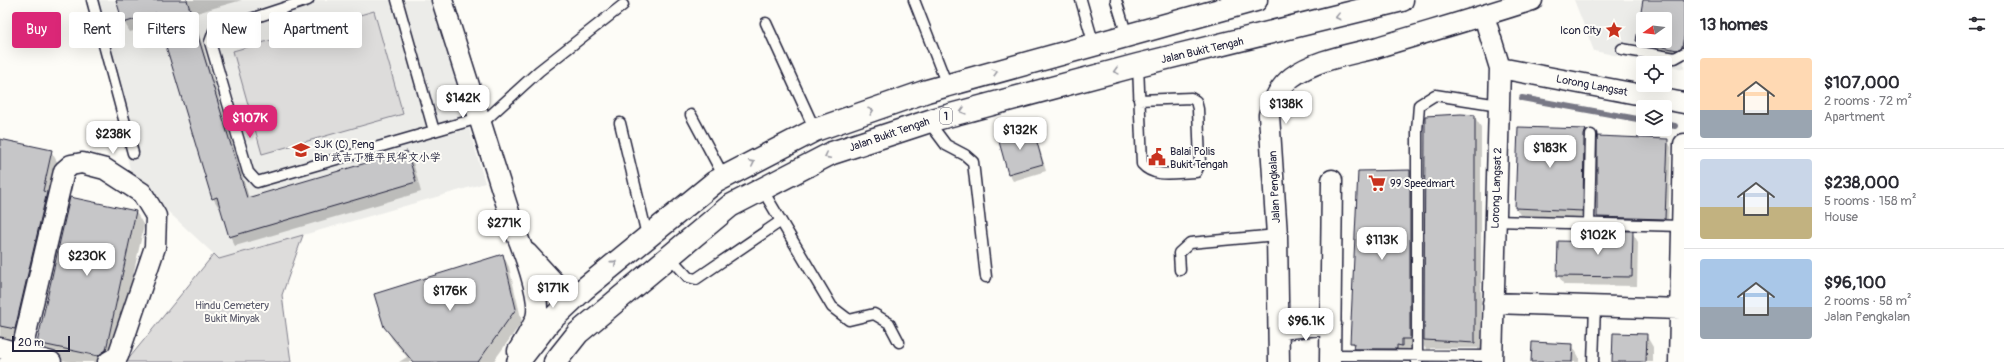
<!DOCTYPE html>
<meta charset="utf-8">
<style>
:root{--surface:#fff;--page:#f7f7f7;--text:#2b2b33;--muted:#7c7c81;--line:#e1e1e2;--accent:#db2777}
body{margin:0;font-family:Pangolin,"LXGW WenKai TC",sans-serif;background:var(--page);color:var(--text);height:100vh;display:flex;flex-direction:column;font-size:15px;white-space:nowrap}
*{box-sizing:border-box;margin:0}
p{font-size:13px;color:var(--muted)}
.icon{flex:none;width:22px;height:22px;fill:none;stroke:currentColor;stroke-width:2;stroke-linecap:round;stroke-linejoin:round}
.map{position:relative;flex:1;overflow:hidden}
.details{display:flex;flex-direction:column;background:var(--surface);width:320px}
.details>*{flex:none}
.hud{position:absolute;left:12px;top:12px;width:380px;height:36px;display:flex;gap:8px}
.needle{width:26px;rotate:256deg}
.controls{position:absolute;left:1636px;top:12px;display:grid;gap:8px}
.controls a{display:grid;place-items:center;width:36px;height:36px;border-radius:4px;background:var(--surface);box-shadow:0 4px 16px #0002;font-size:20px}
.scale{position:absolute;left:12px;bottom:10px;width:58px;box-sizing:border-box;padding-left:4px;border:2px solid #22223b;border-top:0;font-size:11px;line-height:14px;white-space:nowrap;color:#22223b;-webkit-text-stroke:3px #fdfcf7;paint-order:stroke}
.price{position:absolute;translate:-50% -34px;padding:0 9px;border-radius:8px;background:#fff;color:#222;font-size:13px;line-height:26px;filter:drop-shadow(0 1px 2px #0008)}
.price::after{content:'';position:absolute;left:50%;top:24px;width:12px;height:9px;margin-left:-6px;background:inherit;clip-path:polygon(0 0,100% 0,50% 100%)}
.price.on{background:var(--accent);color:#fff}
ul{padding:0;list-style:none}
li{display:flex;align-items:center;gap:12px;height:100px;padding:0 16px}
li+li{border-top:1px solid var(--line)}
li span{display:grid;place-items:center;flex:none;width:112px;height:80px;border-radius:4px;color:#555}
li>.icon{margin-inline-start:auto}
span .icon{width:48px;height:48px;fill:#fffc;stroke-width:1}
li b{font-size:17px}
h2{display:flex;justify-content:space-between;align-items:center;height:48px;padding:0 16px;font-size:17px}
.chip{padding:0 14px;border-radius:4px;background:var(--surface);box-shadow:0 4px 16px #0002;font-size:14px;line-height:36px}
.chip.on{background:var(--accent);color:#fff}
main{display:flex;flex:1;min-height:0}
.map>svg:first-child{display:block}
</style>
<main>
<div class="map">
<svg width="1684" height="362" viewBox="0 0 1684 362">
<rect width="100%" height="100%" fill="#fdfcf7"/>
<filter id="ink" filterUnits="userSpaceOnUse"><feTurbulence type="fractalNoise" baseFrequency=".025" numOctaves="2"/><feDisplacementMap in="SourceGraphic" scale="8" xChannelSelector="R" yChannelSelector="G"/><feConvolveMatrix kernelMatrix="1 2 1 2 8 2 1 2 1" color-interpolation-filters="sRGB"/></filter>
<g filter="url(#ink)">
<path fill="#ecece9" fill-rule="evenodd" d="M90,0H432L485,183L219,259L132,178Z
M1574,0H1684V69L1665,65V63H1653L1594,51ZM1643,19H1665V41H1643Z"/>
<path fill="#dddcdb" stroke="#807f8b" d="M374,11L403,114L262,154L233,51Z
M303,235L282,295L291,362H126L214,254L219,259Z"/>
<path fill="#0003" fill-rule="evenodd" d="M118,0H242L193,14L249,198L407,152L413,162L421,192L235,246L230,236L221,207L219,208L213,198L160,23L130,32L124,22Z
M1644,0H1684V61L1644,53L1637,41ZM1643,19H1665V41H1643Z
M1474,116L1481,127V355L1480,354V361H1438L1437,359L1431,358L1424,346L1426,117ZM1430,348H1478V350H1430Z
M1519,128L1586,130L1590,137L1586,218L1520,215L1516,208Z
M1032,129L1036,136L1046,171L1013,181L1009,174Z
M0,140L51,151L59,165L23,343L0,338Z
M1667,140L1671,147L1668,226L1602,224L1598,217Z
M1410,171L1417,183V358L1403,357V361L1361,360L1351,342Z
M136,212L144,226L114,362H71L46,357L38,342Z
M1632,232L1638,242L1637,286L1564,285L1558,275L1596,243Z
M503,255L509,267L522,322L493,362H399L407,357L392,339L385,326Z
M1646,335L1653,347V362H1613Z
M1572,345L1579,357V362H1532Z"/>
<g fill="none" stroke-linecap="round" stroke-linejoin="round">
<path stroke="#787885" stroke-width="6" d="M1522,98L1643,120
M1665,124L1675,126"/>
</g>
<path fill="#c6c6c8" stroke="#22223b" fill-rule="evenodd" d="M116,0H187L247,198L407,151L416,182L229,237L217,197L212,199L156,13L123,23Z
M1643,0H1684V36L1682,47L1677,50L1636,41ZM1643,19H1665V41H1643Z
M1461,114L1475,115V343L1424,340L1425,116Z
M1518,127L1586,129L1584,135L1583,211L1515,208Z
M1033,128L1043,164L1008,174L998,138Z
M1597,136L1668,139L1665,219L1597,217Z
M0,139L52,150L43,191L47,192L15,329L0,326Z
M1410,170V339H1402V346L1397,345V349H1353L1354,343H1350L1358,171Z
M70,197L136,211L106,350L98,356L37,343Z
M1596,230L1633,231L1632,277L1557,276L1558,241L1596,242Z
M503,254L516,309L478,362H413L384,327L374,294Z
M1613,333L1647,334L1646,362H1612Z
M1532,342L1573,344L1572,362H1531Z"/>
<g fill="none" stroke-linecap="round" stroke-linejoin="round">
<g stroke="#22223b" stroke-width="13">
<path id="lane" d="M92,0L133,153
M308,0L214,31L210,42L248,172L257,182L479,118
M397,0L434,131
M914,0L947,85
M1081,0L1094,45
M1116,0L1127,36
M766,23L815,130
M1622,49L1675,58L1684,53
M1138,65L1142,164C1155,179 1178,172 1196,172L1200,163L1198,109L1196,101L1191,98L1139,100
M691,115L724,177
M928,121L946,145L965,155L973,162L986,277
M620,123L647,235
M481,124L539,71L623,5
M762,189L832,307L849,320L874,314L889,323L899,342
M1495,221L1682,226
M1589,223L1591,135
M669,256L688,277L696,279L781,221
M1180,270L1179,253L1190,243L1277,235
M1330,355L1492,356
M1417,362V131L1419,105L1435,95L1499,105
M1593,362L1595,306"/>
</g>
<g stroke="#22223b" stroke-width="23">
<path id="street" d="M442,0L514,228C522,247 542,298 536,318C532,329 524,341 518,351
M1484,16L1500,68L1492,362
M1500,68L1684,103
M527,253L563,292L572,293L584,289
M1493,303L1680,309
M1279,329L1331,324
M0,348L51,362
M9,362L21,354L64,171L71,165L82,163L105,169L142,193L156,216L155,247L118,356L108,362
M1279,362L1277,235L1269,115C1274,99 1279,87 1292,77C1315,60 1348,55 1375,48C1427,32 1480,17 1532,0
M1330,362L1332,180
M1679,362L1684,144"/>
</g>
<g stroke="#22223b" stroke-width="25">
<path id="highway" d="M518,362L549,322L584,289L715,182L815,130L927,91L1256,0
M555,362L578,333L730,206L832,153L936,119L1138,65L1402,0"/>
</g>
<use href="#lane" stroke="#fdfcf7" stroke-width="10"/>
<use href="#street" stroke="#fdfcf7" stroke-width="20"/>
<use href="#highway" stroke="#fdfcf7" stroke-width="22"/>
</g>
<defs><path id="oneway-chevron" d="M-2-3.5L2.5 0L-2 3.5" fill="none" stroke-width="1.6" stroke-linecap="round" stroke-linejoin="round"/></defs>
<g stroke="#9a9aa2">
<use href="#oneway-chevron" transform="translate(1338 17) rotate(166)"/>
<use href="#oneway-chevron" transform="translate(1116 71) rotate(165)"/>
<use href="#oneway-chevron" transform="translate(995 72) rotate(-15)"/>
<use href="#oneway-chevron" transform="translate(871 111) rotate(-19)"/>
<use href="#oneway-chevron" transform="translate(963 111) rotate(165)"/>
<use href="#oneway-chevron" transform="translate(827 156) rotate(153)"/>
<use href="#oneway-chevron" transform="translate(752 163) rotate(-27)"/>
<use href="#oneway-chevron" transform="translate(614 263) rotate(-40)"/>
</g>
</g>
<defs>
<g id="sight-bare" transform="scale(1.38)"><path d="M0-6L1.8-2.2L6-1.7L2.9 1.2L3.7 5.4L0 3.3L-3.7 5.4L-2.9 1.2L-6-1.7L-1.8-2.2Z" fill="#c8321e" stroke="#fdfcf7" stroke-width="2.5" paint-order="stroke"/></g>
<g id="school-bare" transform="scale(1.38)"><path d="M0-5L7-2L0 1L-7-2ZM-4 1L0 2.5L4 1V4Q0 6-4 4Z" fill="#c8321e" stroke="#fdfcf7" stroke-width="2.5" paint-order="stroke"/></g>
<g id="civic-bare" transform="scale(1.38)"><path d="M-.6-6.5H3V-4.5H.6V-3L4-1V1h2V6H-6V1h2V-1L-.6-3ZM-1.2 2.5V6h2.4V2.5Z" fill="#c8321e" stroke="#fdfcf7" stroke-width="2.5" paint-order="stroke"/></g>
<g id="supermarket-bare" transform="scale(1.38)"><path d="M-6-5.5h2.5l.6 2H6L4.5 2H-2.5L-4.4-4H-6ZM-1.5 3.2a1.3 1.3 0 1 0 .1 0ZM3 3.2a1.3 1.3 0 1 0 .1 0Z" fill="#c8321e" stroke="#fdfcf7" stroke-width="2.5" paint-order="stroke"/></g>
</defs>
<g fill-rule="evenodd">
<use href="#sight-bare" x="1614" y="30"/>
<use href="#school-bare" x="301" y="150"/>
<use href="#civic-bare" x="1157" y="157"/>
<use href="#supermarket-bare" x="1377" y="183"/>
</g>
<g text-anchor="middle" stroke-width="4" stroke-linejoin="round" paint-order="stroke">
<rect fill="#fdfcf7" stroke="#646373" stroke-width="1" x="940" y="108" width="12" height="16" rx="3"/>
<g font-size="10" font-weight="bold" fill="#22223b">
<text x="946" y="120">1</text>
</g>
<g font-size="11" fill="#22223b" stroke="#fdfcf7" text-anchor="start">
<text x="1601" y="34" text-anchor="end">Icon City</text>
<text x="314" y="148">SJK (C) Peng<tspan x="314" dy="13">Bin 武吉丁雅平民华文小学</tspan></text>
<text x="1170" y="155">Balai Polis<tspan x="1170" dy="13">Bukit Tengah</tspan></text>
<text x="1390" y="187">99 Speedmart</text>
</g>
<g font-size="11" fill="#22223b" stroke="#fdfcf7">
<text transform="translate(1202 50) rotate(-13)" y="4">Jalan Bukit Tengah</text>
<text transform="translate(1592 85) rotate(11)" y="4">Lorong Langsat</text>
<text transform="translate(889 134) rotate(-19)" y="4">Jalan Bukit Tengah</text>
<text transform="translate(1274 187) rotate(-93)" y="4">Jalan Pengkalan</text>
<text transform="translate(1496 188) rotate(-88)" y="4">Lorong Langsat 2</text>
</g>
<g font-size="11" fill="#5a5a6b" stroke="#fdfcf7">
<text x="232" y="309">Hindu Cemetery<tspan x="232" dy="13">Bukit Minyak</tspan></text>
</g>
</g>
</svg>
<div class="controls">
<a><svg class="needle" viewBox="-14 -14 28 28"><path d="M0-13l5 13h-10z" fill="#e53935"/><path d="M0 13l5-13h-10z" fill="#7c7c81"/></svg></a>
<a><svg class="icon" aria-label="locate" viewBox="0 0 24 24"><circle cx="12" cy="12" r="6"/><path d="M12 2v4M12 18v4M2 12h4M18 12h4"/></svg></a>
<a><svg class="icon" aria-label="layers" viewBox="0 0 24 24"><path d="M12 4l9 5-9 5-9-5zM3 14l9 5 9-5"/></svg></a>
</div>
<div class="scale">20 m</div>
<b class="price" style="left:463px;top:119px">$142K</b>
<b class="price" style="left:1286px;top:125px">$138K</b>
<b class="price on" style="left:250px;top:139px">$107K</b>
<b class="price" style="left:1020px;top:151px">$132K</b>
<b class="price" style="left:113px;top:155px">$238K</b>
<b class="price" style="left:1550px;top:169px">$183K</b>
<b class="price" style="left:504px;top:244px">$271K</b>
<b class="price" style="left:1598px;top:256px">$102K</b>
<b class="price" style="left:1382px;top:261px">$113K</b>
<b class="price" style="left:87px;top:277px">$230K</b>
<b class="price" style="left:553px;top:309px">$171K</b>
<b class="price" style="left:450px;top:312px">$176K</b>
<b class="price" style="left:1306px;top:342px">$96.1K</b>
<div class="hud">
<a class="chip on">Buy</a>
<a class="chip">Rent</a>
<a class="chip">Filters</a>
<a class="chip">New</a>
<a class="chip">Apartment</a>
</div>
</div>
<section class="details">
<h2>13 homes<svg class="icon" aria-label="filters" viewBox="0 0 24 24"><path d="M4 7h16M4 17h16"/><circle cx="9" cy="7" r="2"/><circle cx="15" cy="17" r="2"/></svg></h2>
<ul>
<li><span style="background:linear-gradient(#ffd9b3 65%,#9aa5b1 0)"><svg class="icon" aria-label="home" viewBox="0 0 24 24"><path d="M3 11l9-7 9 7M6 9v11h12V9"/></svg></span><div><b>$107,000</b><p>2 rooms · 72 m²</p><p>Apartment</p></div></li>
<li><span style="background:linear-gradient(#c9d6e8 60%,#c2b280 0)"><svg class="icon" aria-label="home" viewBox="0 0 24 24"><path d="M3 11l9-7 9 7M6 9v11h12V9"/></svg></span><div><b>$238,000</b><p>5 rooms · 158 m²</p><p>House</p></div></li>
<li><span style="background:linear-gradient(#a9c7e8 60%,#9aa5b1 0)"><svg class="icon" aria-label="home" viewBox="0 0 24 24"><path d="M3 11l9-7 9 7M6 9v11h12V9"/></svg></span><div><b>$96,100</b><p>2 rooms · 58 m²</p><p>Jalan Pengkalan</p></div></li>
</ul>
</section>
</main>
